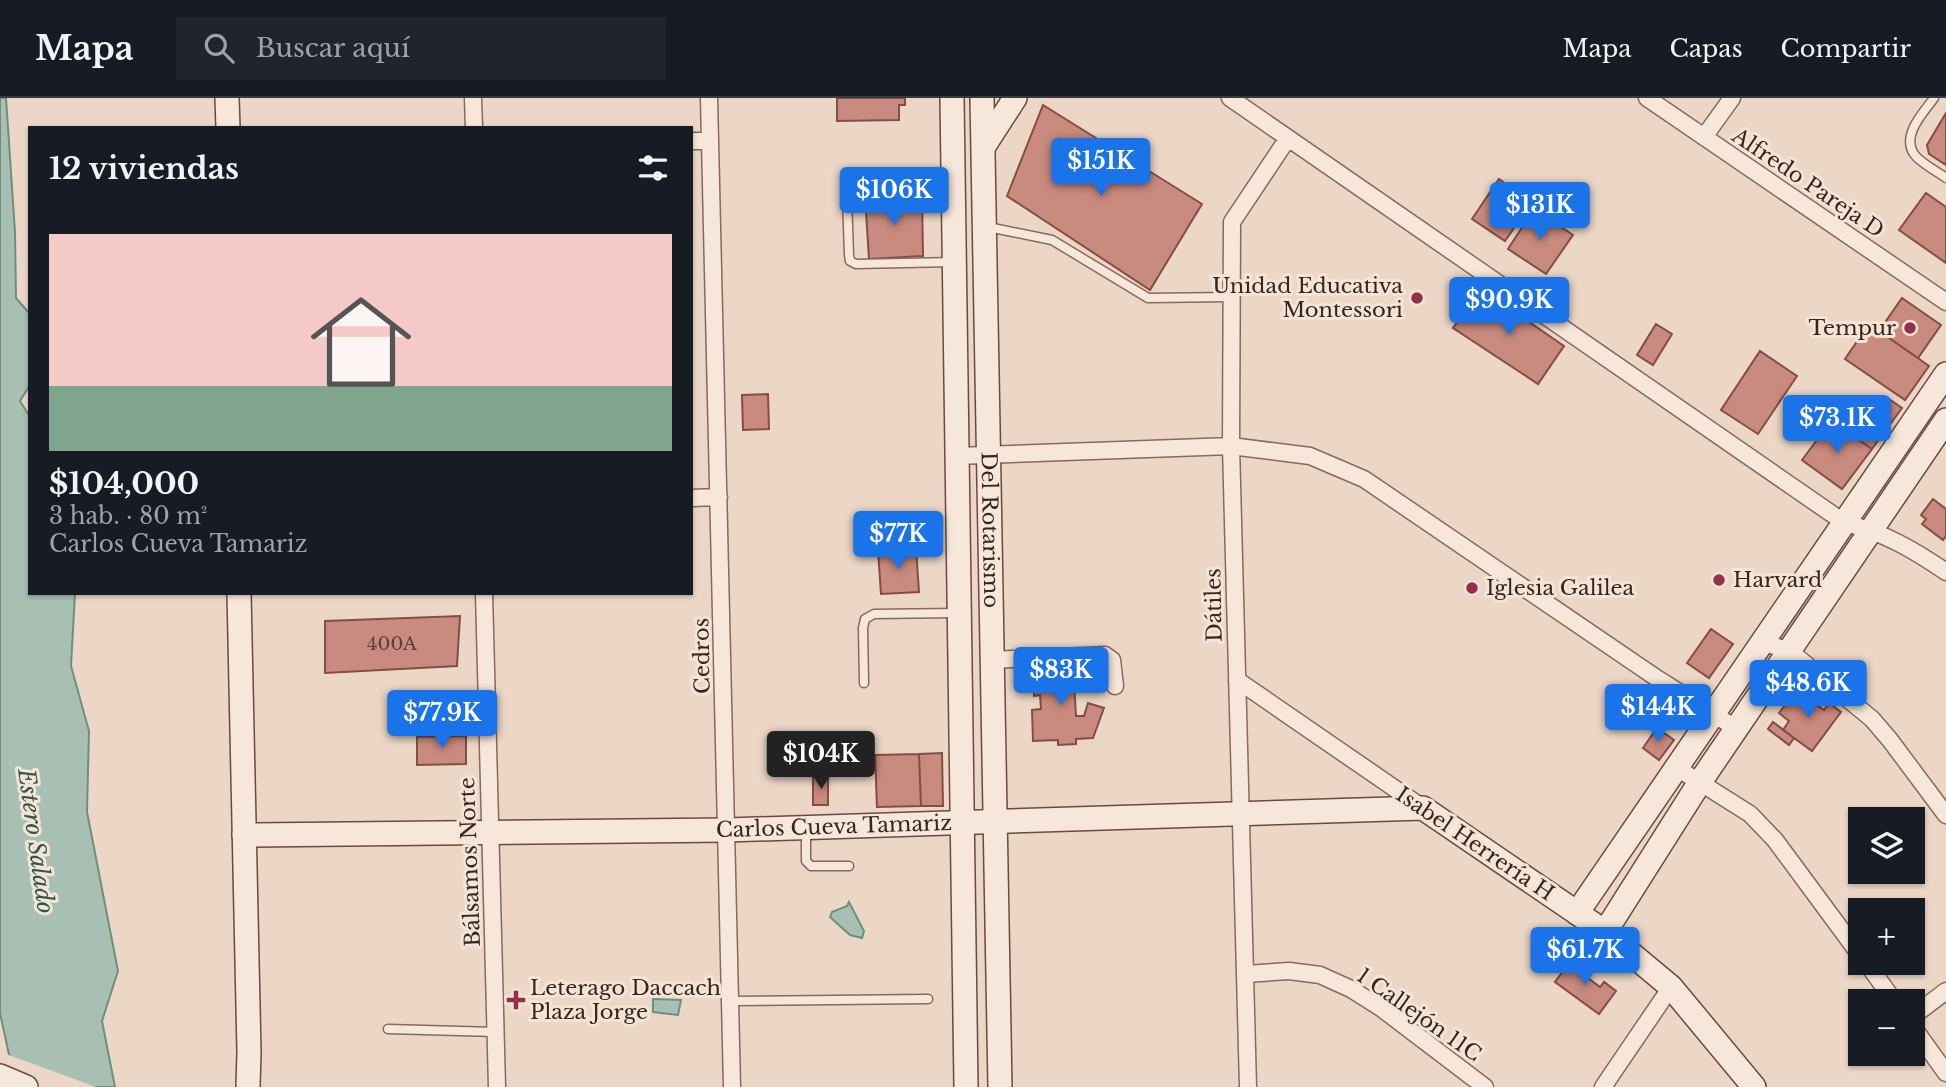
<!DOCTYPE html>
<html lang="es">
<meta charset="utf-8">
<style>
:root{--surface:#171b24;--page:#20242c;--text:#f1f3f6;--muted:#9ea1a6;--line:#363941;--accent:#1a73e8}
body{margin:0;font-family:"Libre Baskerville",serif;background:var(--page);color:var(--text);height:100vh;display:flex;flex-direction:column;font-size:26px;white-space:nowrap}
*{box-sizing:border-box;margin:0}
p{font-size:23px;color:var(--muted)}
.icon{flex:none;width:38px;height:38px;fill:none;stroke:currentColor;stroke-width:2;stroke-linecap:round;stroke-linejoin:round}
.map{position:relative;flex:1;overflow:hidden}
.sheet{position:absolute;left:28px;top:28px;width:665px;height:469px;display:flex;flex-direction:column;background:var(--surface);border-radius:0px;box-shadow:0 2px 5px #0004}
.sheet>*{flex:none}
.fabs{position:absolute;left:1848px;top:709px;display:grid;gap:14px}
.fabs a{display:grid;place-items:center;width:77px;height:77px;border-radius:0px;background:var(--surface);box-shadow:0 2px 5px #0004;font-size:35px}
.price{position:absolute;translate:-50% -60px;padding:0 16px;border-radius:7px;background:var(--accent);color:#fff;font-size:23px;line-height:46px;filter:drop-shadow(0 2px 4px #0008)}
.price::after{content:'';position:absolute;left:50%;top:42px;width:21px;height:16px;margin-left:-10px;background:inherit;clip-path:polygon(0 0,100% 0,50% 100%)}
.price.selected{background:#222;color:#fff}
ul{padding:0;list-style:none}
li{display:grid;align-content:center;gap:14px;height:371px;padding:0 21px}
li span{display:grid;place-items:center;height:217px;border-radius:0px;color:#555}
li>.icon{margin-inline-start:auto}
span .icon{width:126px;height:126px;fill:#fffc;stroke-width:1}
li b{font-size:30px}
h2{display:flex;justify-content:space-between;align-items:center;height:84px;padding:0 21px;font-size:30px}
header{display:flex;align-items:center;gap:42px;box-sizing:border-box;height:98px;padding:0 35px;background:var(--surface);border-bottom:2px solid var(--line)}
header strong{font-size:33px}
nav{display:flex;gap:38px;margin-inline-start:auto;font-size:24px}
.search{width:490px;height:63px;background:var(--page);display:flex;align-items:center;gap:18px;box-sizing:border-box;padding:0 24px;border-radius:0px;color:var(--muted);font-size:26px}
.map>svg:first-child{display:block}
</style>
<header>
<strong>Mapa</strong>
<div class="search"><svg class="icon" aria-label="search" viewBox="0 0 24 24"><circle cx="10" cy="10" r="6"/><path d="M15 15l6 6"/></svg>Buscar aquí</div>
<nav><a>Mapa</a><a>Capas</a><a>Compartir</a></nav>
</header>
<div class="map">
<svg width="1946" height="989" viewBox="0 0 1946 989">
<rect width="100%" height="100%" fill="#ecd7c7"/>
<path fill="#a8c0b3" stroke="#6f8f7e" stroke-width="2" d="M0,0H6L15,134L16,200L30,216V287L20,303L30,319V495H75L71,568L89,633L87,714L118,873L102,923L115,989H16L0,915Z
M849,804L864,833L862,840L850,837L830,819L832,814L847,808Z
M653,901L681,902L678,917L653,914Z"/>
<path fill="#ecd7c7" d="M6,956L96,989H13Z"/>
<path fill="#c98a7f" stroke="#854d44" stroke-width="2" d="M837,0H905V7H899V22L837,23Z
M1043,7L1202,106L1150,192L1007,98Z
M1946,15V67L1929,56L1927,47Z
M1499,81L1532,104L1505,143L1472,121Z
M1926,95L1946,109V165L1899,132Z
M865,98L922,100L923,158L869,161Z
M1534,111L1573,137L1546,176L1508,151Z
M1481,191L1564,248L1538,286L1453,230Z
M1902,200L1941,227L1918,260L1879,233Z
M1656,226L1672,236L1653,267L1637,257Z
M1869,226L1929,268L1905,302L1845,261Z
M1760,253L1797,278L1758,336L1721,312Z
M768,296L769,331L743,332L742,297Z
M1886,299L1902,310L1872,351L1856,340Z
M1831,323L1872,351L1842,391L1802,362Z
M1933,401L1946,411V438L1943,442L1922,426L1926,421L1921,417Z
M916,450L919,494L881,496L878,452Z
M460,518L457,568L325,575V523Z
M1711,531L1733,546L1709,580L1687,565Z
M1069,562V568H1073L1076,618H1084L1088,605L1104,610L1093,640L1076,641V646L1058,647V642L1033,643L1032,612L1041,611L1040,597L1034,598L1033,581L1041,580L1040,564Z
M1797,592L1824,612L1829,605L1841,614L1812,653L1783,632L1789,623L1779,615Z
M1773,624L1794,640L1789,647L1768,631Z
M1657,630L1674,642L1659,662L1643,650Z
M466,638V666L417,667V639Z
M942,655L943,708H921L919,656Z
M919,656L921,708L877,709L875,657Z
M828,678V707H813V679Z
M1572,861L1588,873L1584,877L1600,889L1604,884L1616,893L1599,916L1555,884Z"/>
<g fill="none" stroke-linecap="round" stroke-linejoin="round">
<g stroke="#87695d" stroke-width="11">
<path id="lane" d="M1934,0C1924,14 1901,37 1914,56C1920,65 1937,73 1946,80
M951,90L851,94L847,99L849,157L850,163L856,166L954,164
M988,129L1052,142L1148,200L1231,199
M864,585L863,530L865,521L874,516L957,515
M806,732V763L811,768H849
M731,903L928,901
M388,931L496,934"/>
</g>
<g stroke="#87695d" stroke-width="19">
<path id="street" d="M473,0L474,30
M709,0L732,989
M1230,0L1845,425C1883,434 1914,452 1946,474
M1647,0L1946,204
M1704,39L1732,0
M691,43H710
M957,358L1231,348L1310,358L1364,381L1658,581L1737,631
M691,400L719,399
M484,495L497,989
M1763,544L1791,554L1872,621L1890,642L1946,717
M991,562L1105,557L1112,562L1115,588
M1237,582L1423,710
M1677,670L1750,716L1775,742L1860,857
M1866,864L1894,903
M1245,876L1289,873L1320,877L1351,891L1381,910L1485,989
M1913,918L1946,893
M1913,929L1946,975
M1248,989L1231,348L1232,124L1288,40
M1603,989L1671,889"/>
</g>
<g stroke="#694a40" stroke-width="26">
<g id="secondary">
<path d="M227,0L228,30"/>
<path d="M952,0L966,989"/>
<path id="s1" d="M982,0L1000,989"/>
<path d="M984,48L1015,0"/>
<path d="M239,495L249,954L248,989"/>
<path id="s2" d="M244,737L727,732L1423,710L1605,834L1671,889L1754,989"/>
<path d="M1577,815L1946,276"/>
<path d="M1605,834L1700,684L1946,322"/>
<path d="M0,978L26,989"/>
</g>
</g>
<use href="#lane" stroke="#f7e7da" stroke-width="8"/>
<use href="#street" stroke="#f7e7da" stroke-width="16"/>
<use href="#secondary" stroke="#f7e7da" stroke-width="23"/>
</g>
<g fill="#93304b" stroke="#f4e4d6" stroke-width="2.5">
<circle cx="1417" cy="200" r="7"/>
<circle cx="1910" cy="230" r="7"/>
<circle cx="1719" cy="482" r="7"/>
<circle cx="1472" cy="490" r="7"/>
<path d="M512.5 891.5h7v7h7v7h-7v7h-7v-7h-7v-7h7z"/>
</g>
<g text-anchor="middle" stroke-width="6" stroke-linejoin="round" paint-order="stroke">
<g font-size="18" fill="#5c3e38">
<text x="392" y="552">400A</text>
</g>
<g font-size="21" fill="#382520" stroke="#f4e4d6">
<text transform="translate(1808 85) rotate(34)" y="7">Alfredo Pareja D</text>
<text dy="7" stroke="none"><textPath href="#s1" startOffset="432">Del Rotarismo</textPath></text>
<text transform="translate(1214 507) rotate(-91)" y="7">Dátiles</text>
<text transform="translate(702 558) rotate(-91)" y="7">Cedros</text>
<text dy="7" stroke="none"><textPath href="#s2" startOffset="590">Carlos Cueva Tamariz</textPath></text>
<text transform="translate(1475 746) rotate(34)" y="7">Isabel Herrería H</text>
<text transform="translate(470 764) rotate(-92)" y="7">Bálsamos Norte</text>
<text transform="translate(1419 917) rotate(35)" y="7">1 Callejón 11C</text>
</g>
<g font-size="21" fill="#382520" stroke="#f4e4d6" text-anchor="start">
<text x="1403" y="195" text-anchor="end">Unidad Educativa<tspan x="1403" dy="24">Montessori</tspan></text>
<text x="1896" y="237" text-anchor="end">Tempur</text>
<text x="1733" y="489">Harvard</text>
<text x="1486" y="497">Iglesia Galilea</text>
<text x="530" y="897">Leterago Daccach<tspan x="530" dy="24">Plaza Jorge</tspan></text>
</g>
<g font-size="23" font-style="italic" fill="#30574b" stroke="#f4e4d6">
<text transform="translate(36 743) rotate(82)" y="8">Estero Salado</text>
</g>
</g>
</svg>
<div class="fabs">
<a><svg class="icon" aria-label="layers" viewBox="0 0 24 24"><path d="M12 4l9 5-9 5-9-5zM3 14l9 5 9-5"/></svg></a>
<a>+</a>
<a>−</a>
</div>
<b class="price" style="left:1101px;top:100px">$151K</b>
<b class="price" style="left:894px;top:129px">$106K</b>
<b class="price" style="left:1540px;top:144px">$131K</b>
<b class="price" style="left:1509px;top:239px">$90.9K</b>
<b class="price" style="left:1837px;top:357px">$73.1K</b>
<b class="price" style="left:898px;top:473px">$77K</b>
<b class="price" style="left:1061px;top:609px">$83K</b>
<b class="price" style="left:1808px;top:622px">$48.6K</b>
<b class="price" style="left:1658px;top:646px">$144K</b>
<b class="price" style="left:442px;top:652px">$77.9K</b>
<b class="price selected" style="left:821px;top:693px">$104K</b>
<b class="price" style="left:1585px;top:889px">$61.7K</b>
<section class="sheet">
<h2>12 viviendas<svg class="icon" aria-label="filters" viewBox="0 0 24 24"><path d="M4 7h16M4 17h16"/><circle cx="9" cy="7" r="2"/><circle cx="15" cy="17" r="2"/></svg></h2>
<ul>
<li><span style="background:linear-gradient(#f6c9c9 70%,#7fa58c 0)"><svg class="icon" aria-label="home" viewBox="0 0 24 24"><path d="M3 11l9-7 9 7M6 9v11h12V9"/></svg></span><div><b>$104,000</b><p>3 hab. · 80 m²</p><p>Carlos Cueva Tamariz</p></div></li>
</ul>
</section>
</div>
